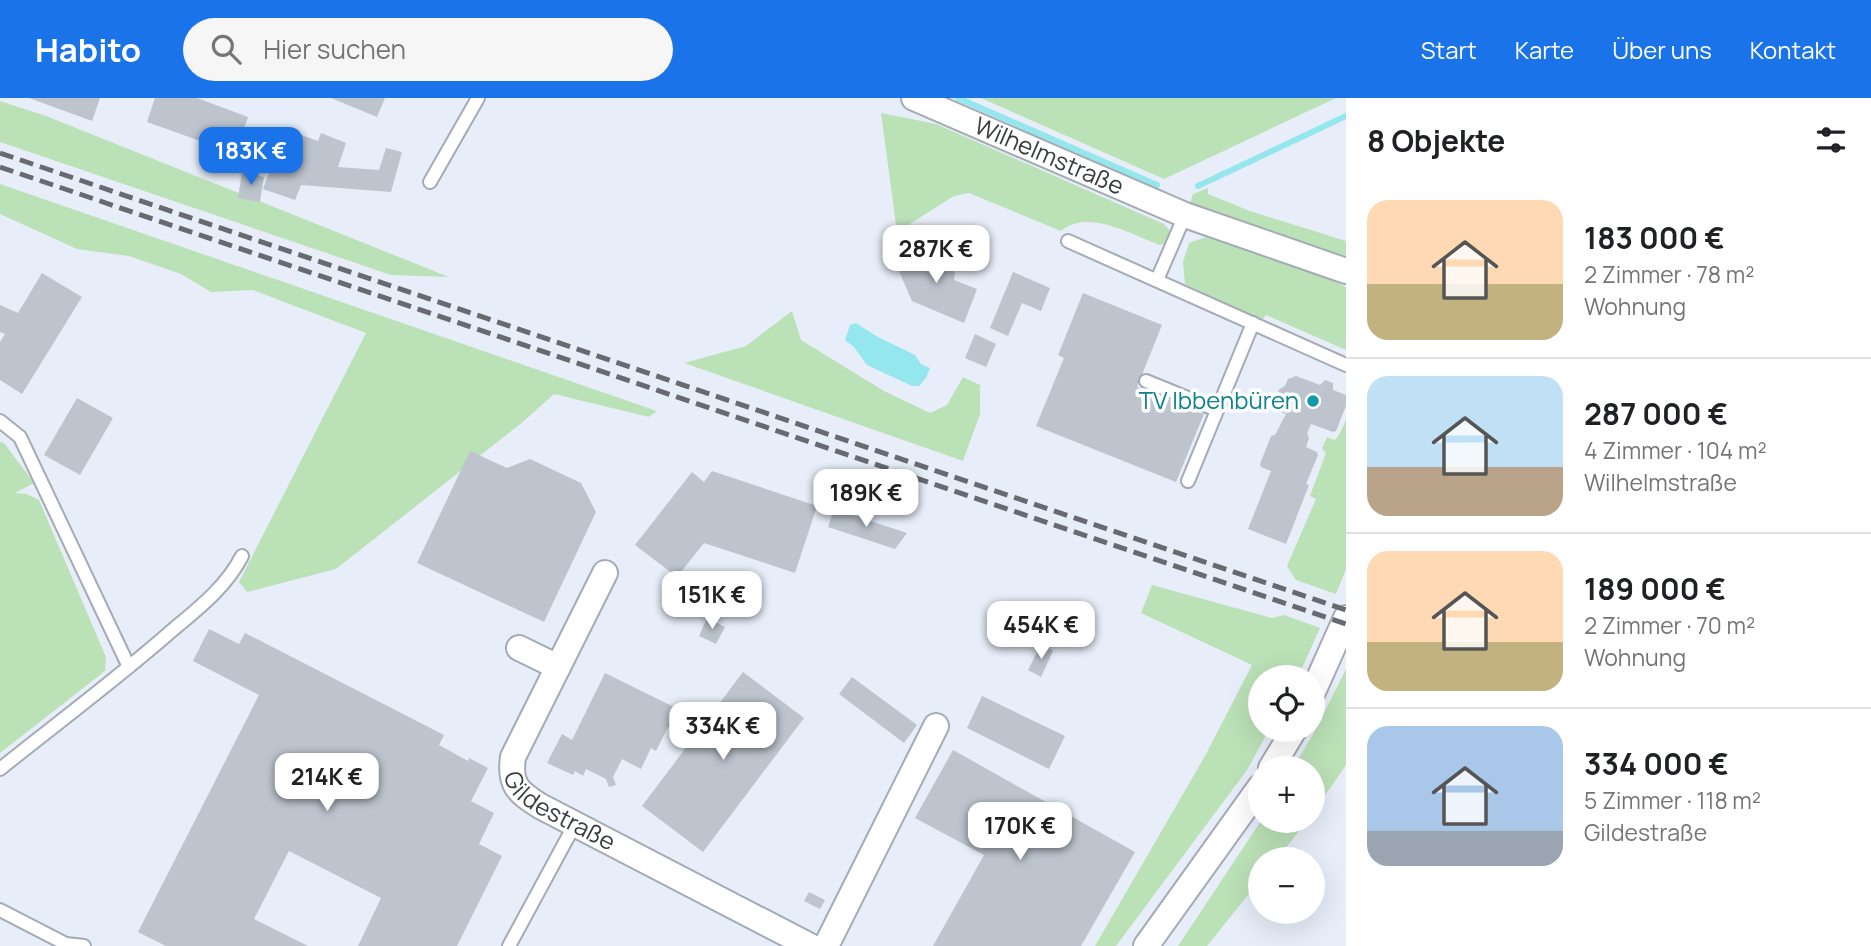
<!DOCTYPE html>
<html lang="de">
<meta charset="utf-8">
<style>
:root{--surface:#fff;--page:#f6f6f6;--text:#202124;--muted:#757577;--line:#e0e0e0;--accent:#1a73e8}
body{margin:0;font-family:Manrope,sans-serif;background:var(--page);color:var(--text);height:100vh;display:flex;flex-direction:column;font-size:26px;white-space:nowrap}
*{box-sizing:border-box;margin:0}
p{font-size:23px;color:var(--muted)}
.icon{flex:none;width:38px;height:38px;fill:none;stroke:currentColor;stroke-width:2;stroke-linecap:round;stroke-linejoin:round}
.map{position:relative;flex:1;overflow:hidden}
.sheet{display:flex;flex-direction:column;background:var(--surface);width:525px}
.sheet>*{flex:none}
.fabs{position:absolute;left:1248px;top:567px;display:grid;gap:14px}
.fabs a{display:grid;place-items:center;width:77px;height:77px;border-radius:50%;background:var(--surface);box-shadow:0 7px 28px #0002;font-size:35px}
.price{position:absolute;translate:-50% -60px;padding:0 16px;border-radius:14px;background:#fff;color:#222;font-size:23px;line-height:46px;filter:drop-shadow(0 2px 4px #0008)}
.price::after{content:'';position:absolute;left:50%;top:42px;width:21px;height:16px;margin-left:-10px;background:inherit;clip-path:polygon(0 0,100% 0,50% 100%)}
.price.on{background:var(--accent);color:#fff}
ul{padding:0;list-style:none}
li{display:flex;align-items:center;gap:21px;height:175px;padding:0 21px}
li+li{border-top:2px solid var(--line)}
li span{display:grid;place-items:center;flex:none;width:196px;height:140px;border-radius:21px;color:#555}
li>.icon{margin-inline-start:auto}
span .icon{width:84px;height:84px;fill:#fffc;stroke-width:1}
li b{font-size:30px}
h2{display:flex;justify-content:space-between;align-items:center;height:84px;padding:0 21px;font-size:30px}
header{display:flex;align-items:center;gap:42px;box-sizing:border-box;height:98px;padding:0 35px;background:var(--accent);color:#fff}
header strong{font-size:33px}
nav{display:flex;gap:38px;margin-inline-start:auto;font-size:24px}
.search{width:490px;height:63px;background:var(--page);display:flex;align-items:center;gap:18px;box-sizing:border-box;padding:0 24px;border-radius:38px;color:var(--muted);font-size:26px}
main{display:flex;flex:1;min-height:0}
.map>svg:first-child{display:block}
</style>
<header>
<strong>Habito</strong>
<div class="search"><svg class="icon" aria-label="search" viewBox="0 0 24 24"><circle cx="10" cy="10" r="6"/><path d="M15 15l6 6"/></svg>Hier suchen</div>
<nav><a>Start</a><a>Karte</a><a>Über uns</a><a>Kontakt</a></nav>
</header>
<main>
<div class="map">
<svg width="1346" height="848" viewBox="0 0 1346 848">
<rect width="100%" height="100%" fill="#e7eef9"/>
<path fill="#bbe1b7" d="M981,0H1336L1164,81Z
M0,3L46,18L449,179L391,177L0,44Z
M881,15L936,26L1164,126L1169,132V145L1160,147C1132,137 1088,110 1061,133L969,95L954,98L897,134Z
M0,86L657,313L649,319L554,296L524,323L336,471L247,494L239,484L366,235L253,192L211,194L181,176L129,158L77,151L0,116Z
M1208,90V96L1250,113L1346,143V158L1307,149L1189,108L1193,96Z
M1206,139L1308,172L1346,189V252L1266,217L1261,223L1185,186L1183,164L1189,145Z
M792,213L801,242L884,293L930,315L947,307L963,279L980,287V316L963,363L684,265L746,248Z
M1346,322V471L1336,496L1296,482L1287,468L1316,401L1310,398L1326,355L1322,351L1327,339L1335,342L1339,337Z
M0,344L4,345L34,385L15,395L27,396L39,402L106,559L105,573L0,655Z
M1152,487L1272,520L1284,517L1320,530L1298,579H1260V632H1269L1247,672L1116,848H1095L1205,658L1252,567L1141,515Z
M1346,571V667L1313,715L1312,670H1293L1315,633Z
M1261,723H1307L1277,761H1260V782L1207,848H1178Z"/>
<path fill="#94e7ed" d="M856,225L876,238L915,257L921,266L930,270L926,280L919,288H912L867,267L854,249L845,242L850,227Z"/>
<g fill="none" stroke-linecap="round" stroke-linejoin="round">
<path stroke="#94e7ed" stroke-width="6" d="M958,0L1157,87
M1198,88L1346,18"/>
</g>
<path fill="#bdc4ce" d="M29,0H100L92,23Z
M155,0H197L248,19L235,56L226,53L223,61L214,57L217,49L147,24Z
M331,0H385L377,19Z
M285,31L318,43L321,35L346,45L338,69L379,72L386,50L402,54L391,94L301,87L295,102L263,91Z
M242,74L264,79L260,104L238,100Z
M925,150L930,161L943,160L949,163L955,175L954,182L977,191L964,225L912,203L895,164Z
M1013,174L1050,190L1041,213L1022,205L1008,238L990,230Z
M42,175L82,199L22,296L0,282V244L5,236L0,234V207L18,215Z
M1083,195L1162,227L1137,289L1204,316L1176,384L1036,328L1064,260L1058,257Z
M975,236L996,246L986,269L965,260Z
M1296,278L1320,287L1325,282L1333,285V292L1346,297V308L1336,333L1333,334L1311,326L1307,335L1309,340L1306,349L1317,354L1318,357L1306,386L1309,387L1286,446L1248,431L1271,373L1261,369L1260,366L1271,338L1275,337L1286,316L1278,313L1277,310L1281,299L1278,292L1285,288L1288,281Z
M77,300L113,320L80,377L44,357Z
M470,353L507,370L530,361L581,385L596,414L544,524L417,465Z
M712,373L817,408L795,475L704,445L677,479L635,447L692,374L704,384Z
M834,411L907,435L895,451L828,429Z
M707,520L725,529L716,546L699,538Z
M209,531L239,546L245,535L444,637L439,647L468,663L469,660L488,670L471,703L494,715L479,746L502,758L457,848H358L381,800L289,753L254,821L308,848H166L138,834L259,597L193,563Z
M1041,546L1053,553L1041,579L1028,572Z
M743,574L804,620L703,754L642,708Z
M605,575L682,613L673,631L668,629L656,653L651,650L641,671L622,661L613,679L616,687L609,689L606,681L586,671L583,678L575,673L573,677L547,665L562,636L572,642Z
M852,579L917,627L904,645L839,596Z
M982,598L1065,638L1049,671L967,630Z
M953,652L1135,754L1081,848H933L984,757L915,720Z
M809,794L825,802L820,811L804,803Z"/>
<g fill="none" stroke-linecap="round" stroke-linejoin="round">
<g stroke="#a4abb5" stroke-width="16">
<path id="lane" d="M430,84L478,0
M1068,143L1346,267
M1157,182L1185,117
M1146,283L1217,312
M0,323L20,339L129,569
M1188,383L1253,225
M0,671C56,626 114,583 168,536C196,512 225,491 242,458
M0,812L66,846L84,848
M509,848L575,726"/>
</g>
<g stroke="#a4abb5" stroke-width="28">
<g id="street">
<path id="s1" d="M914,0L1185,117L1346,173"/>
<path id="s2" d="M605,475L513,659C509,687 518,694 540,708L810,848"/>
<path d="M519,550L558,569"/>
<path d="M1312,596L1346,520"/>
<path d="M1271,670L1294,632"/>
<path d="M826,848L936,628"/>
<path d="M1146,848L1260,689"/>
</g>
</g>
<use href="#lane" stroke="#fff" stroke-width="12"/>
<use href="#street" stroke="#fff" stroke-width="24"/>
<path stroke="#676b71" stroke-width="5" stroke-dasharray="14 7" stroke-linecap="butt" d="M0,55L1346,512
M0,69L1346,526"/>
</g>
<circle fill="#0f9aa8" stroke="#fff" stroke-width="2.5" cx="1313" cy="303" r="7"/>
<g text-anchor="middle" stroke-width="7" stroke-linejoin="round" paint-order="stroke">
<g font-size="24" fill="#393c40" stroke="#fff">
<text dy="8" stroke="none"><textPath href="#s1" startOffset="147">Wilhelmstraße</textPath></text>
<text dy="8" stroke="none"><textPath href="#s2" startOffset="285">Gildestraße</textPath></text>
</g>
<g font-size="24" fill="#0d838f" stroke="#fff" text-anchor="end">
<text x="1299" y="311">TV Ibbenbüren</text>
</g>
</g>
</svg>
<div class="fabs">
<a><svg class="icon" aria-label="locate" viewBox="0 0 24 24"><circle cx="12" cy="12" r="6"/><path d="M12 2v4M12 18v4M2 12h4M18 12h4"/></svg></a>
<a>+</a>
<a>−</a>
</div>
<b class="price on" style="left:251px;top:89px">183K €</b>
<b class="price" style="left:936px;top:187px">287K €</b>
<b class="price" style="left:866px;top:431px">189K €</b>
<b class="price" style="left:712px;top:533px">151K €</b>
<b class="price" style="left:1041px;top:563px">454K €</b>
<b class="price" style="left:723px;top:664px">334K €</b>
<b class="price" style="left:327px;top:715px">214K €</b>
<b class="price" style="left:1020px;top:764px">170K €</b>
</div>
<section class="sheet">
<h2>8 Objekte<svg class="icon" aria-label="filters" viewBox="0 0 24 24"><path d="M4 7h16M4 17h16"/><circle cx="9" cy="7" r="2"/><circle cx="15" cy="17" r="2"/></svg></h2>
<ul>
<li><span style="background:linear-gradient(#ffd9b3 60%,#c2b280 0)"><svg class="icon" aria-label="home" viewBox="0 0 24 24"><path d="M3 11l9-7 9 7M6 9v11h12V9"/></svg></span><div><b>183 000 €</b><p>2 Zimmer · 78 m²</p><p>Wohnung</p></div></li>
<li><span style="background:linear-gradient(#bfe0f5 65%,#b9a48a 0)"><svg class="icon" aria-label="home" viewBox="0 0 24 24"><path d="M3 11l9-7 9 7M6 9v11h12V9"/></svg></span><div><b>287 000 €</b><p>4 Zimmer · 104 m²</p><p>Wilhelmstraße</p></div></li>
<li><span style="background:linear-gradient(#ffd9b3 65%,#c2b280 0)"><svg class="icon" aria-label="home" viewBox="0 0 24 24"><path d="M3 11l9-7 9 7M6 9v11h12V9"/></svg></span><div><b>189 000 €</b><p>2 Zimmer · 70 m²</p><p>Wohnung</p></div></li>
<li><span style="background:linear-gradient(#a9c7e8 75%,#9aa5b1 0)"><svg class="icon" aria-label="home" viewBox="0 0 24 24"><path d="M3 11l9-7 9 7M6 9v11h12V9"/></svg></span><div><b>334 000 €</b><p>5 Zimmer · 118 m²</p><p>Gildestraße</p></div></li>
</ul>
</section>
</main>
